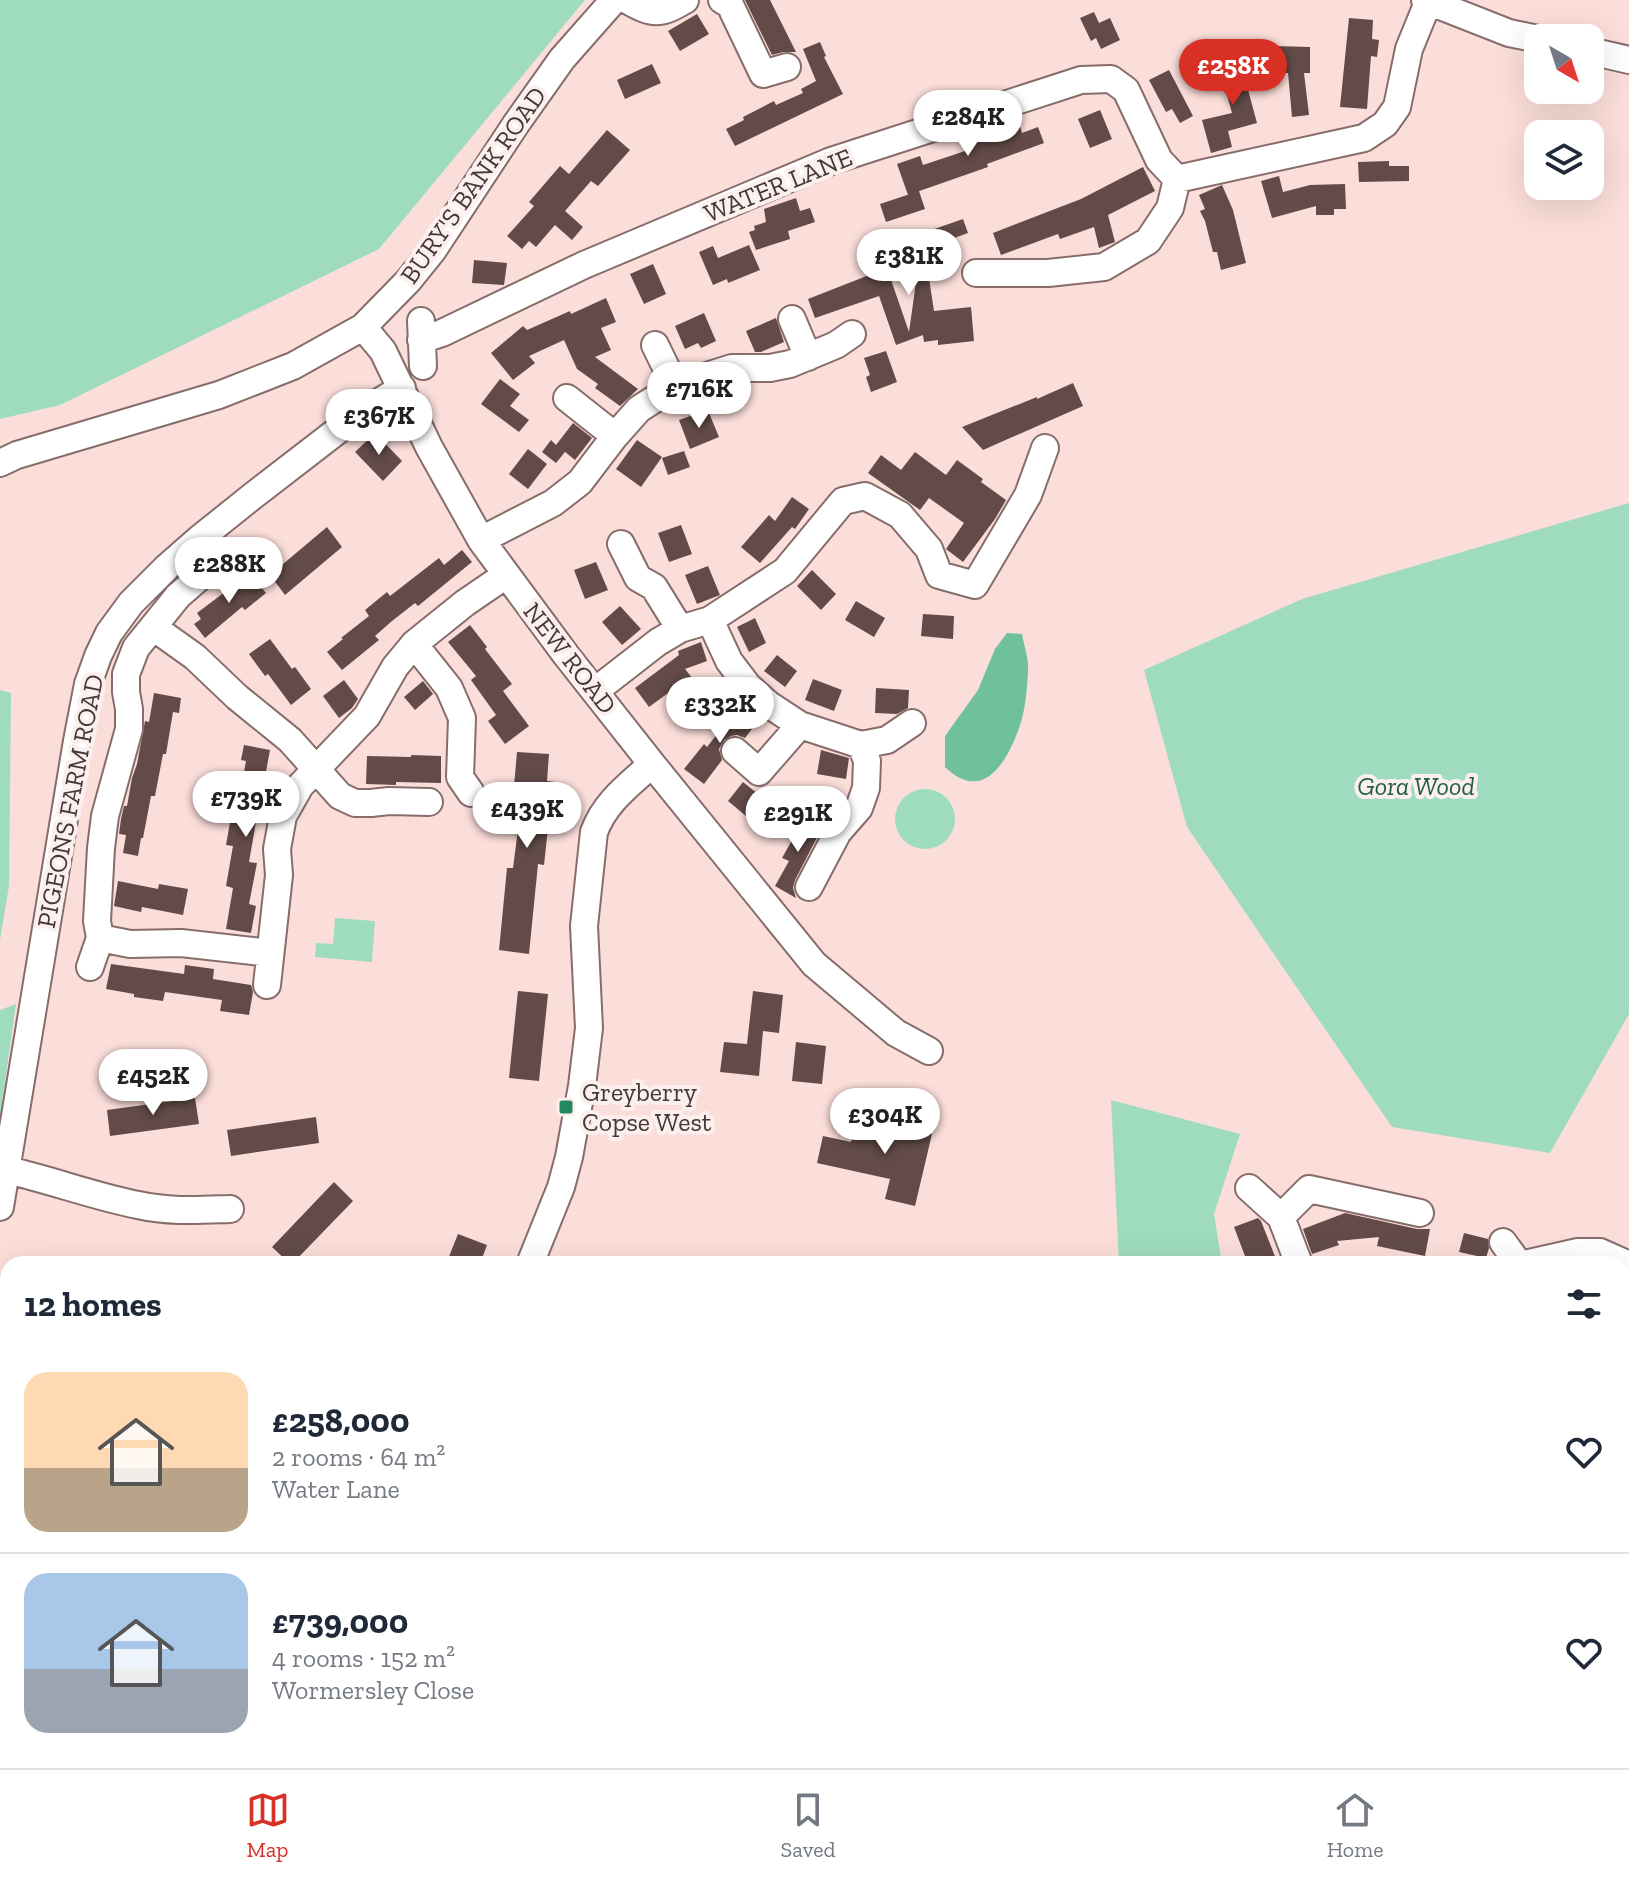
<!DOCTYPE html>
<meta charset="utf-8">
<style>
:root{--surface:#fff;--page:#f6f6f7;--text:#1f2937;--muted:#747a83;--line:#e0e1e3;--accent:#d93025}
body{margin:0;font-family:"Zilla Slab",serif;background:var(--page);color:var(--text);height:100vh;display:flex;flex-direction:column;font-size:30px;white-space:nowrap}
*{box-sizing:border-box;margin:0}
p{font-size:26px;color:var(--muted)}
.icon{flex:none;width:44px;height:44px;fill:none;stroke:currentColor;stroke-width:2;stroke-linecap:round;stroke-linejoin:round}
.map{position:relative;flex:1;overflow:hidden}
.sheet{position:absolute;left:0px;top:1256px;width:1630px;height:512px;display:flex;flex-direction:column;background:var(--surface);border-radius:24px 24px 0 0;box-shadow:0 8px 32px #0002}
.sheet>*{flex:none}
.needle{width:52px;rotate:141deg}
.fabs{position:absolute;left:1524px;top:24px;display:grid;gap:16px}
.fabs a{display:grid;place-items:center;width:80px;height:80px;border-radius:16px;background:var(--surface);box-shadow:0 8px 32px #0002;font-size:40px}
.price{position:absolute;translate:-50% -68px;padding:0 18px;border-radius:28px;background:#fff;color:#222;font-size:26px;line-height:52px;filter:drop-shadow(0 2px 4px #0008)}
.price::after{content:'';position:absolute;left:50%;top:48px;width:24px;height:18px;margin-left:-12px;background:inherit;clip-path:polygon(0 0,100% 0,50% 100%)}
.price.current{background:var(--accent);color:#fff}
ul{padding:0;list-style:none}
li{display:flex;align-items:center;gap:24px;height:200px;padding:0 24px}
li+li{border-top:2px solid var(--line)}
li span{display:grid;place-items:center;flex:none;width:224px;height:160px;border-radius:24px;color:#555}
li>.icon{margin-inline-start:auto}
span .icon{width:96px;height:96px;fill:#fffc;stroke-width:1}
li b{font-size:34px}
h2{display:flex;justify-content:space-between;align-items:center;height:96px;padding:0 24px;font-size:34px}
.tab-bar{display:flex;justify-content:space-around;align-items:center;height:112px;border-top:2px solid var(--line);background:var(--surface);font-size:22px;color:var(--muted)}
.tab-bar a{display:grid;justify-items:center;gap:4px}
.tab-bar .current{color:var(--accent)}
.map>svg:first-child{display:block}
</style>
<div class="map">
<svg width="1629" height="1768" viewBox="0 0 1629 1768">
<rect width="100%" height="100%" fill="#fbdeda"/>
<path fill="#9fdcbf" d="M0,0H585L379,249L60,405L0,419Z
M1629,503V1014L1550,1153L1392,1127L1187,827L1144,670L1302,599Z
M0,690L11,693L9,886L0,940Z
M895 819a30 30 0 1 1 60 0a30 30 0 1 1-60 0Z
M335,918L375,921L372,962L315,957L316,943L333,944Z
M16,1004L0,1117V1010Z
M1111,1100L1240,1134L1214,1214L1222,1264H1119Z
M1622,1680L1629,1685V1768H969L962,1760H1622Z"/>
<path fill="#6ec19c" d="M1007,633L1022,634C1024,646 1029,659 1028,671C1027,687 1026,706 1021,722C1010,757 985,806 945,767V736L978,690L995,649Z"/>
<path fill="#624b48" d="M745,0H770L796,52H783L772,55Z
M1094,12L1099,23L1110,18L1120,40L1101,49L1096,38L1091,41L1080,18Z
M697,14L709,34L680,51L668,31Z
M1349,18L1373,20L1372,39L1379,40L1377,57L1371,56L1367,109L1340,107Z
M820,42L826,56L824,57L843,94L735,146L726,129L744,120L743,117L774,101L776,105L803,93L801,89L816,81L803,49Z
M1274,46L1310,47V73H1304L1309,115L1292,117L1288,73H1274Z
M1251,60L1257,83L1247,86L1257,123L1228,131L1232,147L1211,153L1202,120L1232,113L1220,70Z
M652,64L661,83L625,99L617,80Z
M1169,70L1193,116L1180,123L1172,109L1166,112L1149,80Z
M1100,110L1112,139L1090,148L1078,119Z
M1019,123L1022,133L1038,127L1044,143L987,164L988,167L908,195L897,164L920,156L923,165L965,151L963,145Z
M607,130L630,150L598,186L591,181L565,211L583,227L572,240L555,225L536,247L529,241L522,249L507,236L534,206L529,202L560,166L569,174Z
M1389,161V166H1409V181L1359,182L1358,162Z
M1143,167L1155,191L1108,215L1115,242L1099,248L1094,227L1060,239L1058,234L1001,255L993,233L1081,199Z
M1279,176L1283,192L1310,185L1345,184L1346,209H1334V215H1316V206L1272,218L1261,181Z
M1222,185L1233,210L1246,263L1221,270L1217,252H1213L1205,221L1200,211L1205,209L1199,195Z
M919,191L925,209L886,222L880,204Z
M796,198L800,211L810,208L815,222L788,231L790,239L756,250L749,232L755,230L754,226L766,222L764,209Z
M963,219L968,233L946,241L941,274L928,272L934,311L971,307L974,341L938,345V340L924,342L923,335L896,345L879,296L815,318L808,299L887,268L909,332L923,233Z
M749,245L760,270L728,283L727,279L713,285L699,252L713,246L718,258Z
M474,260L507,263L504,285L472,283Z
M653,264L666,294L644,304L630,274Z
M606,298L616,322L601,328L611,350L595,357L638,389L620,406L595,388L598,384L577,369L564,340L529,356L535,363L513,380L491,353L523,326L527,330L570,311L571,314Z
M704,313L716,341L701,348L698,343L685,349L675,326Z
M776,318L784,342L761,352H755L746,331Z
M886,351L897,382L871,392L866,377L870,375L864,358Z
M500,379L520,394L510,406L529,420L519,432L481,404Z
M1073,383L1083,406L983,450L962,427L1037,397V399Z
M709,413L719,437L690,449L679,420L693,415L694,419Z
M573,423L592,438L575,460L559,447L565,452L556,463L542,452L551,440L556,445Z
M375,433L402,461L383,481L355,452Z
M637,440L662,457L641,487L616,469Z
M528,449L547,464L528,489L509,474Z
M684,451L690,467L668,475L662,458Z
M915,452L946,475L957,460L983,479L981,482L1006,500L995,519L963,562L946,549L964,523L929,498L920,510L868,473L881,455L901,470Z
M792,497L809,509L795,529L792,527L760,563L741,547L769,515L775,521Z
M681,525L692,554L669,562L658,533Z
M327,527L342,547L285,595L270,575Z
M462,550L472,562L418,606L415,603L392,621L375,636L379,640L342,670L327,652L343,639L341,638L369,616L365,610L387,592L390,596L439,558L444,565Z
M596,562L608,590L585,599L574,570Z
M708,566L720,595L697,604L685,575Z
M812,570L836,594L821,610L797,586Z
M250,573L266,593L245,610L242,607L205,638L194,624L201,619L197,613Z
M856,601L885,618L874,637L845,620Z
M620,606L641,629L622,645L602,622Z
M923,614L954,616L953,639L921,636Z
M755,618L766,643L749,652L737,627Z
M470,625L487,647L485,649L512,684L503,691L529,726L505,744L488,721L496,715L471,680L476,676L448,642Z
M270,639L292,669L295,667L311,689L291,705L268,674L265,676L249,654Z
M701,642L707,661L685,669L705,694L689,706L675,688L649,707L635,688L679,655L678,651Z
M777,655L797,671L785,687L764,671Z
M813,679L842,690L834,711L805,700Z
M344,680L358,699L352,708L339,718L323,696Z
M423,681L433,694L415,710L404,697Z
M876,688L909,690L908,708L897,714L875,713Z
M154,693L181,698L179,713L173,712L166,754H163L155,796H151L143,838H141L138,856L123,853L126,835L119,834L121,819L124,806H127L132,778L137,764L145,721L149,722Z
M739,706L758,721L745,738L737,735L731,736L724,740L719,749L722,760L704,784L684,769L704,744L707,747Z
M244,745L270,750L265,777L269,778L264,806L259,805L249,862L257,863L249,904L256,906L251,933L226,929L233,888L226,886L233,846L226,845L231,817L236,818L246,761L241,760Z
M821,750L849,758L846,779L817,774Z
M517,752L549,754L547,781L556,782L555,801H551L544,865L538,864L529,954L499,950L507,868H513L522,799L513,798Z
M411,755L441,756V783L396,782V785L366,784L367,756L411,757Z
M743,782L767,801L752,821L728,801Z
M805,817L823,826L795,880L793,888L796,898L775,886L789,861L782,858Z
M118,881L158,889L159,884L188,889L183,915L142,907L141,912L114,906Z
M111,964L184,974L185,965L214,969L213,979L251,985L253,992L249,1015L220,1011L222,1000L165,992L163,1001L134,997V994L106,989Z
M518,991L548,994L539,1081L509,1078Z
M753,991L783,995L779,1033L763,1031L759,1076L720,1072L724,1042L747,1044Z
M796,1042L826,1046L822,1084L792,1081Z
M195,1098L199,1124L110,1136L107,1110Z
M905,1113L926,1118L923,1132L932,1134L915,1206L885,1199L890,1179L817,1163L823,1136L851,1142L854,1128L888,1135L892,1120L903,1123Z
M316,1117L319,1143L231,1156L227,1130Z
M334,1182L353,1201L292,1264H290L272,1247Z
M1345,1213L1417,1229H1430L1425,1256L1377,1246L1379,1237L1337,1241L1339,1245L1312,1254L1303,1229Z
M1258,1218L1261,1221L1278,1264H1248L1234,1227Z
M1464,1233L1488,1239L1489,1248L1486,1258L1459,1252Z
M458,1234L487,1245L480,1264H446Z"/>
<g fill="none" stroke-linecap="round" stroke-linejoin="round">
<g stroke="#866d6a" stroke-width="30">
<path id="minor" d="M627,0C653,15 660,15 685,0
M722,0L730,5L763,74L787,67
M1425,0L1509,33L1538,39
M1590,51L1629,60
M1177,179L1364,138L1385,124L1397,107L1409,49L1429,0
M976,273H1048L1104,267L1148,241L1170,208L1177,179
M792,319L808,357
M421,321L423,366
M363,327L383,351L429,447L481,540L566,655L652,764L814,964L896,1033L929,1051
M421,340L442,333L584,265L831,161L1081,80L1111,79L1126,90L1159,160L1177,179
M655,345L675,386
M567,398L615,436
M0,463L17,455L219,395L293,366L363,327L408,281L433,250L516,124L562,59L614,0
M481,540L553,503L580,482L615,436L639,409L675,386L732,368H770L790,364L836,345L852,334
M621,544L638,578L654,587L680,629
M710,620L729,661L748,686L768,704L800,725L861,745L887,740L912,723
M153,627L195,657L237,697L290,740L340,796L355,803H371L389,801L429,802
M414,644L449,688L462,718L460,777L471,793
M595,691L658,642L680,629L710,620L785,571L843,501L865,496L900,515L929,549L939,575L975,585L1028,495L1045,448
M735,751L759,772L800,725
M809,887L838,832L859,808L866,788L867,761L861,745
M100,938L130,944L181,943L270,953
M90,967L100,938L97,921L101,848L105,816L129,729V709L126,692V674L136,648L178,596L208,570
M267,985L279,875L277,849L283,816L300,786L367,716L395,667L414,644L465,603L506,575
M7,1170C51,1180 93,1196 138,1205C169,1212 199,1210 230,1209
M1249,1188L1281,1217L1299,1264
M0,1207L77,741L88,684L98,656L109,633L131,603L167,567L199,539L254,495L359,414L402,388
M1281,1217L1309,1189L1420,1213
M1503,1242L1519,1264
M530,1264L561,1187L569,1157L582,1086L589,1028L584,926L594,832C605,802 629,785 652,764
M1524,1264L1578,1252H1600L1629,1265
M1622,1422L1629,1424
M0,1443L8,1452
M1622,1655L1629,1658
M0,1692L8,1700
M67,1760C79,1766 86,1766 97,1760
M238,1760V1768
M383,1768L386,1760"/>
</g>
<use href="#minor" stroke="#fff" stroke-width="26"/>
</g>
<rect fill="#248963" stroke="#fcf0ee" stroke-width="3" x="558" y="1099" width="16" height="16" rx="4"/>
<g text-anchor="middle" stroke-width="8" stroke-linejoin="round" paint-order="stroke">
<g font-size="26" fill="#453938" stroke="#fcf0ee">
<text transform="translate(473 185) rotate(-55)" y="9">BURY'S BANK ROAD</text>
<text transform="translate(778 185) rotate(-22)" y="9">WATER LANE</text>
<text transform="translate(570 658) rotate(52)" y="9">NEW ROAD</text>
<text transform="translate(70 801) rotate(-79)" y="9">PIGEONS FARM ROAD</text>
</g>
<g font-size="26" font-style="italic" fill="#205f46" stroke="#fcf0ee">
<text x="1416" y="795">Gora Wood</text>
</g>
<g font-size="26" fill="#453938" stroke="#fcf0ee" text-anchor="start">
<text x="582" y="1101">Greyberry<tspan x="582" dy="30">Copse West</tspan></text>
</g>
</g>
</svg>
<div class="fabs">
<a><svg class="needle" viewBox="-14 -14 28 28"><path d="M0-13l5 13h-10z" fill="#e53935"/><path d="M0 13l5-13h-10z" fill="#747a83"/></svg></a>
<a><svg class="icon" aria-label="layers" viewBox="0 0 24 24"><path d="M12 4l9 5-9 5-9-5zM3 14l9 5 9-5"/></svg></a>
</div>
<b class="price current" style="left:1233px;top:107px">£258K</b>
<b class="price" style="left:968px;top:158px">£284K</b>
<b class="price" style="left:909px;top:297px">£381K</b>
<b class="price" style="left:699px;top:430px">£716K</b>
<b class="price" style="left:379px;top:457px">£367K</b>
<b class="price" style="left:229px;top:605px">£288K</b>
<b class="price" style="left:720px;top:745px">£332K</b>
<b class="price" style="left:246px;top:839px">£739K</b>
<b class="price" style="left:527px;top:850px">£439K</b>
<b class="price" style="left:798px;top:854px">£291K</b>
<b class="price" style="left:153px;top:1117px">£452K</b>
<b class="price" style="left:885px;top:1156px">£304K</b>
<section class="sheet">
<h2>12 homes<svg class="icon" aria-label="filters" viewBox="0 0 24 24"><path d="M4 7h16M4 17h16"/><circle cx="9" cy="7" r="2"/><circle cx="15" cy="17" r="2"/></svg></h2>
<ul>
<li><span style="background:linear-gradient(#ffd9b3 60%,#b9a48a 0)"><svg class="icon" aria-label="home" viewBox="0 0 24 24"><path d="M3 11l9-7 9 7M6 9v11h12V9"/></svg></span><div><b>£258,000</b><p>2 rooms · 64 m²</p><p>Water Lane</p></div><svg class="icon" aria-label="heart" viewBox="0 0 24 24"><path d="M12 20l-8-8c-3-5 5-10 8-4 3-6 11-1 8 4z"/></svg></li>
<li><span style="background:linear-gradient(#a9c7e8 60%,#9aa5b1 0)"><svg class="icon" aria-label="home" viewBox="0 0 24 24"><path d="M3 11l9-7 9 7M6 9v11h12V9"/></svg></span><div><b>£739,000</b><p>4 rooms · 152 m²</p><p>Wormersley Close</p></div><svg class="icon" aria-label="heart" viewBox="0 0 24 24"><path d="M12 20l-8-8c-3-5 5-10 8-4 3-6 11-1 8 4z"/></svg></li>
</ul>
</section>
</div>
<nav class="tab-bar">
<a class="current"><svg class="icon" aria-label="map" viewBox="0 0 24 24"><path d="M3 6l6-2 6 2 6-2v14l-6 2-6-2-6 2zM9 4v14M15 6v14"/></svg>Map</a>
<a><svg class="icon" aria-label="saved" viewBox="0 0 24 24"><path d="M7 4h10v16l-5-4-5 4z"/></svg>Saved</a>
<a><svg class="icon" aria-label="home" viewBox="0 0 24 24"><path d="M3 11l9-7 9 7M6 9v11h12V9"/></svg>Home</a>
</nav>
